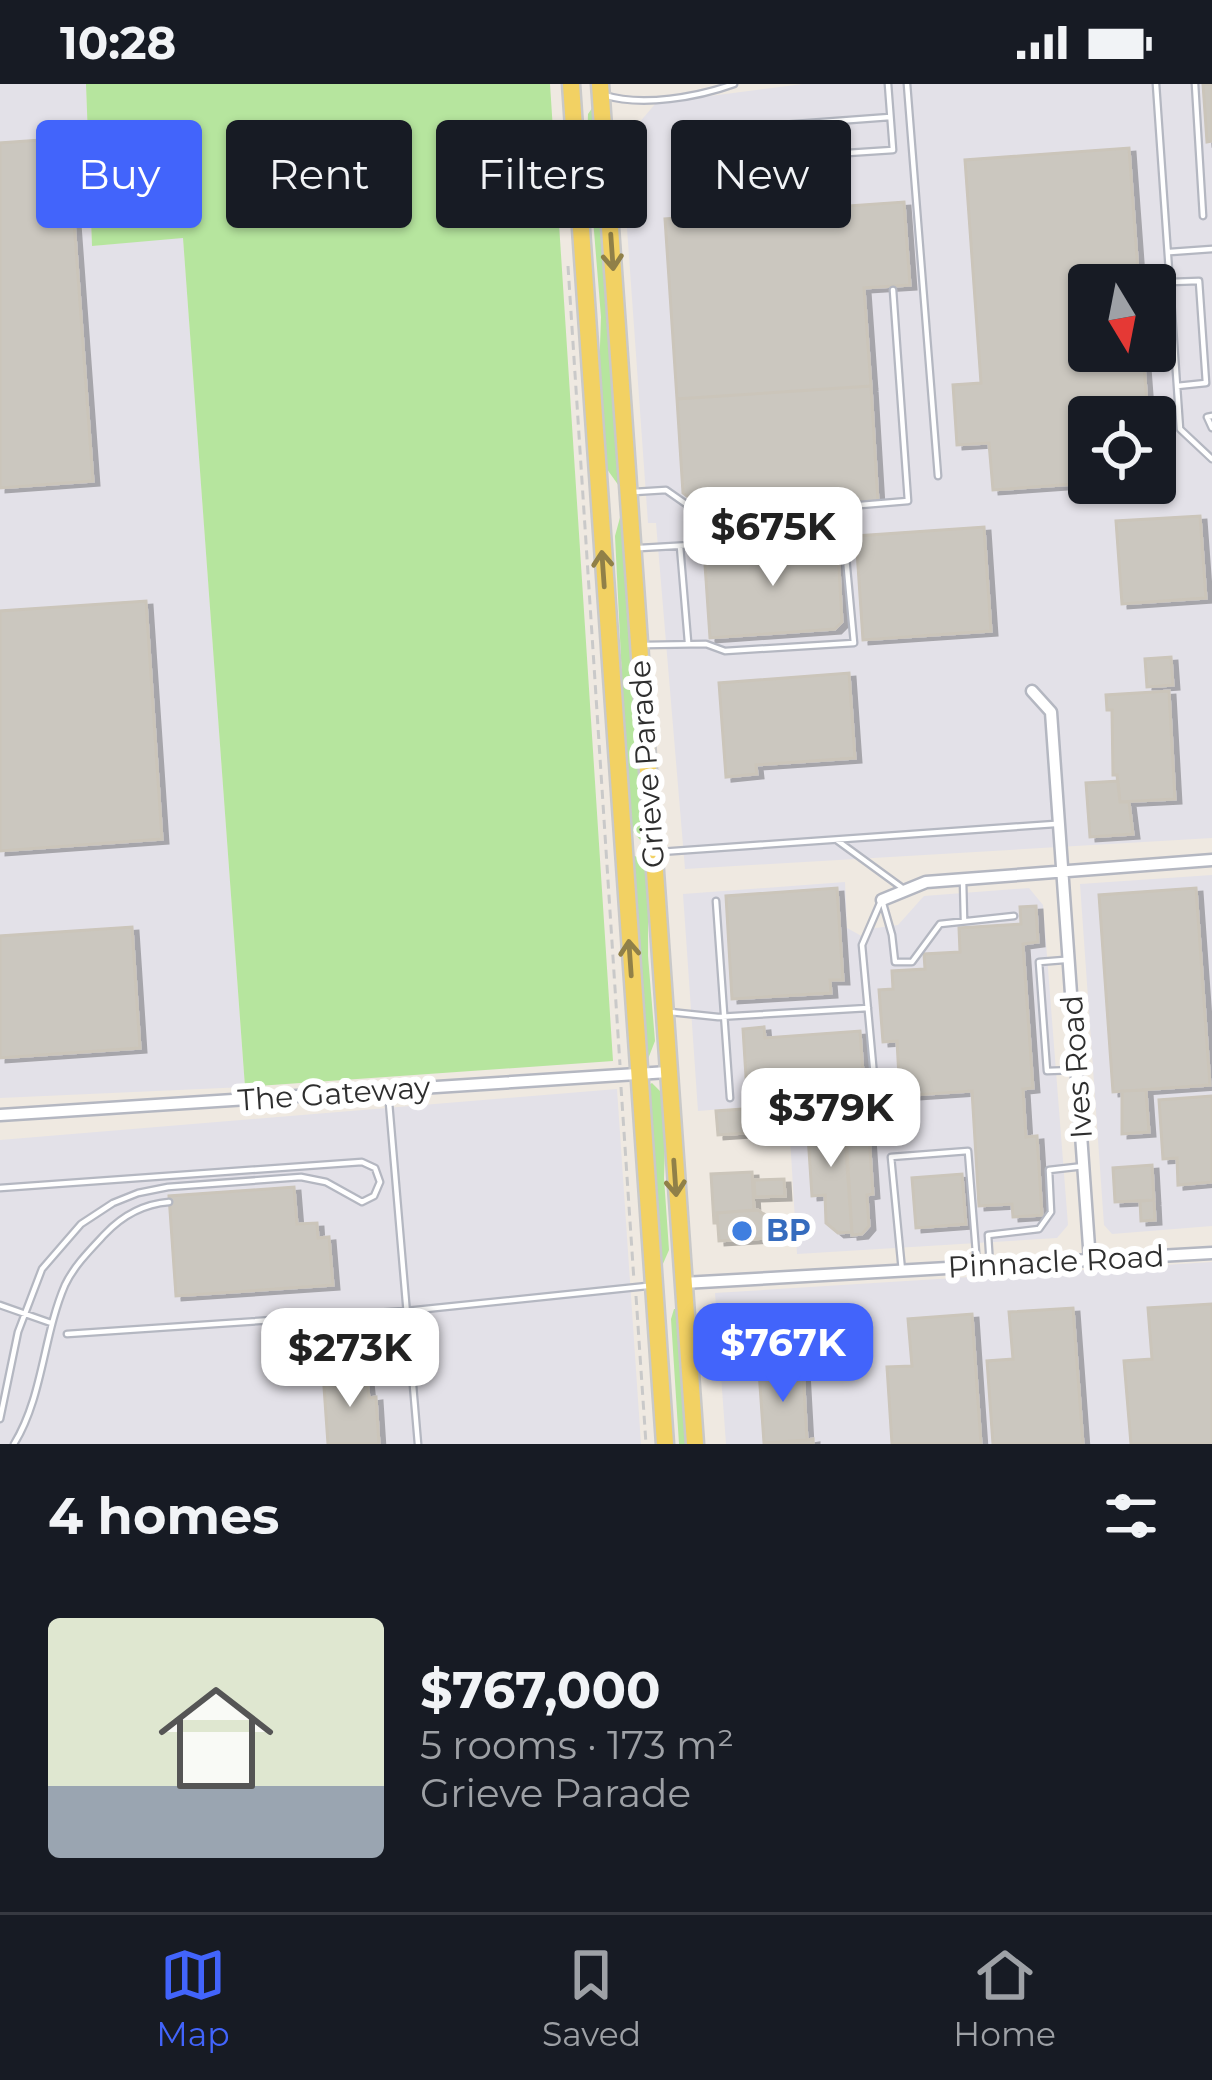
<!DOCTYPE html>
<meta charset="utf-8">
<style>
:root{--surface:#171b24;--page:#242831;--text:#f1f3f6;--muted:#9ea1a6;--line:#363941;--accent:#4264fb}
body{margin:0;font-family:Montserrat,sans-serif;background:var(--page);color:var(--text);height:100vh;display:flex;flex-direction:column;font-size:45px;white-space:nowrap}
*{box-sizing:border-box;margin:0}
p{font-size:39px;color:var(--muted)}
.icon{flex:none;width:66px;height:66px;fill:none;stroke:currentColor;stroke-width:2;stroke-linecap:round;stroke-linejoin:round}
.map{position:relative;height:1360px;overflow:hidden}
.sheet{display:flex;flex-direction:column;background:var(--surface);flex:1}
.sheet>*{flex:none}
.top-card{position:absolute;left:36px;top:36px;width:1140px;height:108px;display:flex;gap:24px}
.needle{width:78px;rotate:170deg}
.controls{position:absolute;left:1068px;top:180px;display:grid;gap:24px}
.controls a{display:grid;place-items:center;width:108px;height:108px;border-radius:12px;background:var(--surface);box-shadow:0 3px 9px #0004;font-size:60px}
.price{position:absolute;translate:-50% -102px;padding:0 27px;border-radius:24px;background:#fff;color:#222;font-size:39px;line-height:78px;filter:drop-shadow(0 3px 6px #0008)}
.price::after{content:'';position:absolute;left:50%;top:72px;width:36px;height:27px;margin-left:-18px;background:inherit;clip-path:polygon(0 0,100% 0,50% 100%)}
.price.on{background:var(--accent);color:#fff}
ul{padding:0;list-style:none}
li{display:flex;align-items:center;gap:36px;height:300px;padding:0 48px}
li+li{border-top:3px solid var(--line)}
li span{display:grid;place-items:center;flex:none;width:336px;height:240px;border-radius:12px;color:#555}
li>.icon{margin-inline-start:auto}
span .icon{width:144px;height:144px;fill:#fffc;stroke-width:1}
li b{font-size:51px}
h2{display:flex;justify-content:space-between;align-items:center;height:144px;padding:0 48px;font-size:51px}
.chip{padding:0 42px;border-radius:12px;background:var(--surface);box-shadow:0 3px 9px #0004;font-size:42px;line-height:108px}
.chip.on{background:var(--accent);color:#fff}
.status{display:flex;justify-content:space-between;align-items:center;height:84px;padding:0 60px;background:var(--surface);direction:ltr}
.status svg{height:33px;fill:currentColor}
.menu{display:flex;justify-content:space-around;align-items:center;height:168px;border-top:3px solid var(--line);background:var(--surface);font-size:33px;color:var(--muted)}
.menu a{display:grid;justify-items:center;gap:6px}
.menu .on{color:var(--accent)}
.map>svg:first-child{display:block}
</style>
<div class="status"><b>10:28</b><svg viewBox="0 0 49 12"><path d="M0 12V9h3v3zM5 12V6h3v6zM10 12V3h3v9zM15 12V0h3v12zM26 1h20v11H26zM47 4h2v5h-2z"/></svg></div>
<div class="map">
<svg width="1212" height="1360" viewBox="0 0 1212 1360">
<defs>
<filter id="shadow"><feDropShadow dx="6" dy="4" stdDeviation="0" flood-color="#0004"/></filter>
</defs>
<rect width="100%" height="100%" fill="#efe9e1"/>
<path fill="#e3e1e8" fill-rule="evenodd" d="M0,0H86L92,162L183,153L245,1003L0,1014Z
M803,0H1212V754L685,785L656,439H648L621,60L656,19ZM1089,201H1155V267H1089ZM1089,333H1155V399H1089Z
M1212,791V1142L1112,1150L1104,1141L1080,800Z
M845,798L847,844L867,855L869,845L898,841L924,812L1029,804L1043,821L1068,1141L1057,1154L797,1170L788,1020L698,1027L683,810Z
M617,1005L641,1360H0V1056Z
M1212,1178V1360H726L715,1209Z"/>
<path fill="#b6e59e" d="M86,0H550L613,977L245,1003L183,154L92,162Z
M595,20L622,401L619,402L604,381L599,290L601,233L587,61L588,30Z
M622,426L646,762L633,748L629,737L615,452Z
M631,771L648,776V872L655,957L648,975Z
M652,999L661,1008L666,1031L664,1094L669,1166L662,1182L647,1002Z
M674,1225H678L690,1360H679L671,1235Z"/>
<path fill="#cbc7bf" stroke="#cbc5ba" stroke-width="3" filter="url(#shadow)" d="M1203,0H1212V57L1207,58Z
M68,54L93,397L0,404V59Z
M1129,64L1139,201H1089V267H1143L1148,333H1089V399L993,406L989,359L957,361L953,301L981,299L965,76Z
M904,118L910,201L864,204L871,302L677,315L665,135Z
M871,302L878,417L708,428L683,409L677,315Z
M1200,432L1206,514L1122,520L1116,437Z
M984,443L991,547L863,556L856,452Z
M830,457L838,465L842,538L835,545L710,554L704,466Z
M146,517L162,755L0,767V527Z
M1171,573L1173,601L1147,603L1145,575Z
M849,589L855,674L756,681L757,690L726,693L719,599Z
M1169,607L1175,715L1120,718L1117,691H1113L1112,626H1107L1106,611Z
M1118,697L1120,718H1129L1133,750L1090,753L1086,699Z
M837,804L843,896H830L831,909L732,915L726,812Z
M1196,804L1210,1001L1113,1008L1099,811Z
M1036,822L1038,858L1023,860L1033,1004L1023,1005L1026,1053L1037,1052L1042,1131L1013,1133L1012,1120L979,1122L972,1007L900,1012L897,957L883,958L879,906L893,905L892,887L925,885L924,870L960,868L959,844L1021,840L1020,823Z
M132,843L140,964L0,974V852Z
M764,943L765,954L860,947L865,1016L748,1025L743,945Z
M1146,1006L1149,1048L1122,1050V1007Z
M1212,1012V1098L1178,1101L1177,1074L1163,1075L1159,1016Z
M787,1022L789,1046L718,1051L716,1027Z
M845,1034L852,1148L838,1149L826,1139L825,1111L812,1112L807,1036Z
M868,1036L873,1110L867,1111L869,1142L862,1150L852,1151L844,1038Z
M1152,1081L1154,1116L1115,1118L1113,1084Z
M752,1088L754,1126L717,1129V1139H714L711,1090Z
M962,1090L966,1140L916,1144L912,1094Z
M784,1095L785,1112L755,1113L754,1096Z
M294,1103L297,1140L317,1139L318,1154L329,1153L333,1201L176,1212L169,1112Z
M1154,1116L1155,1136L1141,1137L1140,1117Z
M758,1126L766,1132L767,1154L719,1157L717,1129Z
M1212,1220V1360H1131L1124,1277L1152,1275L1148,1224Z
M1073,1224L1083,1360H993L987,1277L1013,1275L1009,1228Z
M972,1230L981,1360H892L887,1283L912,1282L908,1235Z
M803,1284L807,1356L764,1359L759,1287Z
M351,1287V1296L367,1295L369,1314L376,1313L379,1360H328L323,1289Z
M813,1355V1360L763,1359L807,1356Z"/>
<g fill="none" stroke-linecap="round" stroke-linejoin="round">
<g stroke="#b4b7c1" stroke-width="9">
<path id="lane" d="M888,0L893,66L786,73L783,41L890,33
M907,0L938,392
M1156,0L1180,345L1212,375
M1195,0L1203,132
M604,11C642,23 698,13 734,0
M1170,168L1212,165
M1170,198L1199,197L1206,299L1177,302
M1212,332L1207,333L1212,344
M634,408L666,406L706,434L908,417L893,206
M680,462L688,558
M640,464L844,452L854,559L725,567L706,560L645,561
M838,757L901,803
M660,768L1055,740
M963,796L964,836
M882,816L892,851L895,878H912L940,840L1014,832
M716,817L730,1014
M1064,876L1039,878L1047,987L1075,986
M670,928L718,933L868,924
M874,992L862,861L881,817
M388,1007L418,1360
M0,1104L362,1078L375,1084L380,1098L374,1112L362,1118L326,1098L301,1093L168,1103L138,1109L113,1119L81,1140L42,1185L18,1248L0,1335
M990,1182L988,1151L1039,1145L1051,1128L1049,1086L1084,1082
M902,1187L891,1073L968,1067L977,1181
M0,1221L51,1239
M370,1231L376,1290L382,1293L412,1291
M67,1250L406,1227L647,1202
M14,1360C43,1313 43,1252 65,1201C74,1182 90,1166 105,1150C122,1132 144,1120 169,1118"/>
</g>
<g stroke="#b4b7c1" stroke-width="15">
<path id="street" d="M1032,607L1051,628L1090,1177
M882,816L926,798L1212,776
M0,1031L668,988
M683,1199L1212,1169"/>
</g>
<g stroke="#c9c9c9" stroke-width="21">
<path id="primary" d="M571,0L665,1360
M600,0L695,1360"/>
</g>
<path stroke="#c9c9c9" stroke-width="3" stroke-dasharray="9 6" stroke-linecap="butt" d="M568,182L620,981
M621,1003L634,1197
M636,1212L646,1360"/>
<use href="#lane" stroke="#fff" stroke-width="4.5"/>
<use href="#street" stroke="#fff" stroke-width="10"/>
<use href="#primary" stroke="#f2d163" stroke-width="16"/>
</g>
<defs><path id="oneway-shaft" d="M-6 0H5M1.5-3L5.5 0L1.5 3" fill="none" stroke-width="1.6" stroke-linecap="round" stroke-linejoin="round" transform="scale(3)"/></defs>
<g stroke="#908048">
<use href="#oneway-shaft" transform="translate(612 168) rotate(86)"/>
<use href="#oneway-shaft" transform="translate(603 485) rotate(-94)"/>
<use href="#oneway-shaft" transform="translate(630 874) rotate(-94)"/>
<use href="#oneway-shaft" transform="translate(675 1094) rotate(86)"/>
</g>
<circle fill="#3f7fe0" stroke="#fff" stroke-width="4.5" cx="742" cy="1147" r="12"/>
<g text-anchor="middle" stroke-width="12" stroke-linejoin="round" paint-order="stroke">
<g font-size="30" fill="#2e2e2e" stroke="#fff">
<text transform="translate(647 680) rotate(-94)" y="10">Grieve Parade</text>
<text transform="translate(1077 983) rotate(-94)" y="10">Ives Road</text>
<text transform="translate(334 1010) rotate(-4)" y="10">The Gateway</text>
<text transform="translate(1056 1178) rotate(-3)" y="10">Pinnacle Road</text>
</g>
<g font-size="30" font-weight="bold" fill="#366cbe" stroke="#fff" text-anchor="start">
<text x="766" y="1157">BP</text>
</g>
</g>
</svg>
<div class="controls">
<a><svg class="needle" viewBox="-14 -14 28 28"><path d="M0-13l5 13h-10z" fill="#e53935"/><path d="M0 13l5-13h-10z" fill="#9ea1a6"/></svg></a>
<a><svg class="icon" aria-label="locate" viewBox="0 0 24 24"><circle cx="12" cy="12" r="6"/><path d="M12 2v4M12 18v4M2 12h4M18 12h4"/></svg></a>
</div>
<b class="price" style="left:773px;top:505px">$675K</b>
<b class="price" style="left:831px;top:1086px">$379K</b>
<b class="price on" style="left:783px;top:1321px">$767K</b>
<b class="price" style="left:350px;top:1326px">$273K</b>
<div class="top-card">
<a class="chip on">Buy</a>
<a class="chip">Rent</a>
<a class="chip">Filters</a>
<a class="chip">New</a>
</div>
</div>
<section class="sheet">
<h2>4 homes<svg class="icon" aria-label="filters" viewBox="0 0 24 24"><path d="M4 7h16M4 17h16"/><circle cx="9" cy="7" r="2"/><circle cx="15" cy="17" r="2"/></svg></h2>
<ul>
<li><span style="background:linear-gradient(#dfe7d0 70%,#9aa5b1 0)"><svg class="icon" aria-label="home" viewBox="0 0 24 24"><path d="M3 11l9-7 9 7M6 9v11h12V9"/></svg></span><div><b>$767,000</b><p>5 rooms · 173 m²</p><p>Grieve Parade</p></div></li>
</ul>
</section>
<nav class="menu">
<a class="on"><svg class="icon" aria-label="map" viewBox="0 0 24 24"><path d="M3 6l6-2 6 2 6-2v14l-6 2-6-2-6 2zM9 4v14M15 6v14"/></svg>Map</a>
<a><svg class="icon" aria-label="saved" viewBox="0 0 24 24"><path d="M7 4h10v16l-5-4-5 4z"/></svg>Saved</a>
<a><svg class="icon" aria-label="home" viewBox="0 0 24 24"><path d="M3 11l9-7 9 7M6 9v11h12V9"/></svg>Home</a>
</nav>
